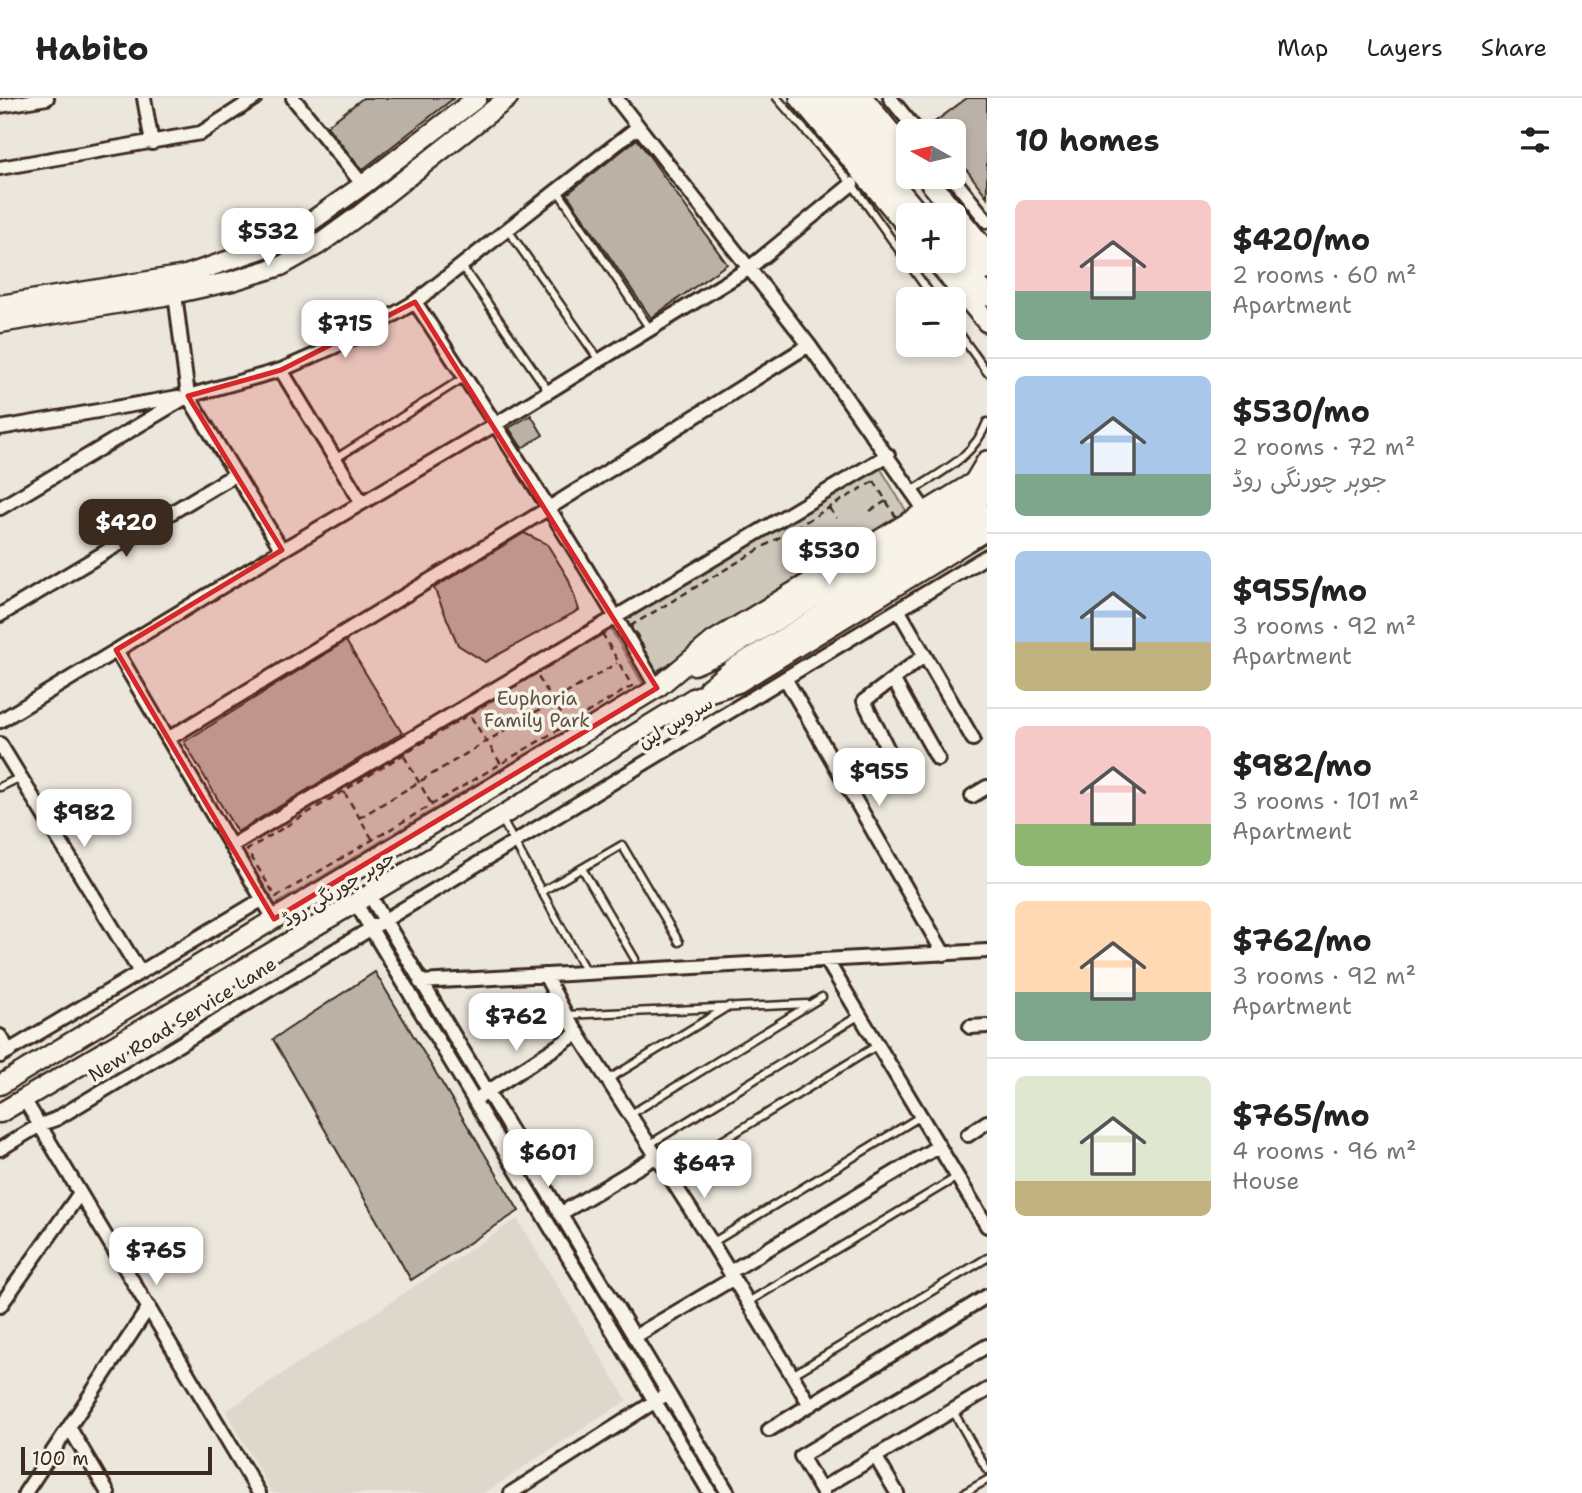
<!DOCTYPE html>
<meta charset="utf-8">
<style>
:root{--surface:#fff;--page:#f2f2f2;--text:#222;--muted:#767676;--line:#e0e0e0;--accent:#3b2a1e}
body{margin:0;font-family:"Shantell Sans","Playpen Sans Arabic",sans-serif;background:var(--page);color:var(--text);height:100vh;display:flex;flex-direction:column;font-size:26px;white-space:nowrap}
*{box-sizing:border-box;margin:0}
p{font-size:23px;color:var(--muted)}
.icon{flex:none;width:38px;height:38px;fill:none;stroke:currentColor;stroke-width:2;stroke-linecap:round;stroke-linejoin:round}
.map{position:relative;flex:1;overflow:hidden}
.panel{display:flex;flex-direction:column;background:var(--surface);width:595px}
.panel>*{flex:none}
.needle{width:46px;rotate:278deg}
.buttons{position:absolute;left:896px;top:21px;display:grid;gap:14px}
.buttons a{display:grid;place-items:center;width:70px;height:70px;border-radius:10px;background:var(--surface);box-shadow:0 4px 10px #0003;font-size:35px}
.scale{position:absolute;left:21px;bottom:18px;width:191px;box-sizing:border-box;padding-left:7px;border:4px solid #3b2a1e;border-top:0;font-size:19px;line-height:24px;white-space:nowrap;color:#3b2a1e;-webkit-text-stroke:5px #f7f3e8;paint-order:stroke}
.price{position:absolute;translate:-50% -60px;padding:0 16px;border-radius:14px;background:#fff;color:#222;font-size:23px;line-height:46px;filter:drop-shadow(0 2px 4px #0008)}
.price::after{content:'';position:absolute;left:50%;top:42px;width:21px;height:16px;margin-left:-10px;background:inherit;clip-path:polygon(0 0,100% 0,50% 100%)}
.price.current{background:var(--accent);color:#fff}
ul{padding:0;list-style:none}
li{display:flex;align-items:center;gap:21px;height:175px;padding:0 28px}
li+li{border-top:2px solid var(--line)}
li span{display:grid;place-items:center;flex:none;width:196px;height:140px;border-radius:10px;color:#555}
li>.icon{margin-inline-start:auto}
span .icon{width:84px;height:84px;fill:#fffc;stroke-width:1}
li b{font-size:30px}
h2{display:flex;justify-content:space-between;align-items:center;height:84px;padding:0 28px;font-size:30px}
header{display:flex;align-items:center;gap:42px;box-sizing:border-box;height:98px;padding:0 35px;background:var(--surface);border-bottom:2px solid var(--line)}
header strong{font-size:33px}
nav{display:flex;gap:38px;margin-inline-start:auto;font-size:24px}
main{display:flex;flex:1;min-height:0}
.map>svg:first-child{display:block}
</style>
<header>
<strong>Habito</strong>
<nav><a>Map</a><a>Layers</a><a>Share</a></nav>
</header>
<main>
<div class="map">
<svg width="987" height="1395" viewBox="0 0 987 1395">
<rect width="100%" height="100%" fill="#ece7dc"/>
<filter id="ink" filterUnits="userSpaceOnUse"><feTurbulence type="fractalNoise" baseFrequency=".0143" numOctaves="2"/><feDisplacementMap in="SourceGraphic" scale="14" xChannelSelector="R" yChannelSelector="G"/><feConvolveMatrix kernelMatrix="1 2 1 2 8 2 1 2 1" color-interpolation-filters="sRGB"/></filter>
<g filter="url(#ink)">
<path fill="#ddd7cc" d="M517,1121L627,1302L484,1395H272L226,1313Z"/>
<path fill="#cec8bc" stroke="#84796d" stroke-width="2" d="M878,366L911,421L655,576L623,522Z
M609,528L643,586L273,808L240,750Z"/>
<path fill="#bab2a7" stroke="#3b2a1e" stroke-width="2" d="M363,0H454L362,72L327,28Z
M967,0H987V99L954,55V33H938L932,26Z
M637,41L727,166L651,220L567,96Z
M531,317L543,337L522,350L509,330Z
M524,435L547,446L568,480L579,512L485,564L458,547L434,490Z
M346,543L402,635L237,734L184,644Z
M375,874L519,1113L411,1182L273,941Z"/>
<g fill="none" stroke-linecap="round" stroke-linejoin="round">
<g stroke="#3b2a1e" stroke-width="11">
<path id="lane" d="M777,0L852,86L934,201
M558,93L650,231
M508,132L599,262
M461,167L549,294
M954,228L987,274
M335,361L465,279
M912,393C941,374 974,359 987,324
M0,689L21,679
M501,720L586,874
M583,772L635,861
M541,794L622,747L679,844
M566,917L807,906
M609,981L729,908
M631,1016L822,899
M650,1046L860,917
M668,1076L878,947
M712,1145L921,1018
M748,1204L957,1079
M792,1277L987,1160
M953,1313L987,1372
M964,1395L987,1382"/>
</g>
<g stroke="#3b2a1e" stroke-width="18">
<path id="street" d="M144,0L152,45
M293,0L363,87
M616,0L809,247L926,414
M890,0L917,33
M0,8L47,0
M0,70L201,35L255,0
M952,79L987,123
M175,196L188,298L282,452
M415,204C499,330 582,458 657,590
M281,272L362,405
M0,330L178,299
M0,410L188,298L281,272L354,240L415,204L638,29
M899,513L973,641
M0,517L236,376
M116,552L274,821
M785,580L944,856
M893,581L938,661
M0,623L282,452L496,326L748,171L852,86
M168,641L549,410L809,247
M0,646L140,874
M901,678L864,603L924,558
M972,698L987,689
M231,748L888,357
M369,796L728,1395
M355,804L710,1395
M827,863L987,1128
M545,877L566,917L712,1145L810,1307
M420,884L987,853
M970,929L987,928
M0,938L9,953
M0,958L263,801
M481,998L578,935
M24,1001L259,1395
M968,1037L987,1024
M0,1051L40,1027L56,1021L987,458
M560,1116L657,1058
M730,1174L939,1048
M0,1208L80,1095
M634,1239L734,1180
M69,1329L108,1395
M769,1332L987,1198
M875,1358L897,1395
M821,1391L987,1292
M25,1395L149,1209
M511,1395L662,1299
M823,1395L801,1358L987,1248"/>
</g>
<g stroke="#3b2a1e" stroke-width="23">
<path id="secondary" d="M0,207L186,177L282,144L363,87L477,0
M0,225L164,198L232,183L281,168L318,147L358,118L508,0
M694,567L724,554L987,396
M708,590L732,571L987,416
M0,987L657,590L713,543L987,376
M0,1015L500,719L695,599L738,585L987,432"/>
</g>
<g stroke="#3b2a1e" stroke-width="24">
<path id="primary" d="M800,0L908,129
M822,0L920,117
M843,0L908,77
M863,0L908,56
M926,79L987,154
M968,148L987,172
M954,158L987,198
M936,163L987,224
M975,383L987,363"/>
</g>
<path stroke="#3b2a1e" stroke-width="2.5" stroke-dasharray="7 5" stroke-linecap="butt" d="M874,383L899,424L656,574L632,527Z
M829,410L837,420
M870,413L886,403
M602,535L632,588L276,799L247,752Z
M538,579L568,626
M471,619L501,666
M404,658L432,707
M344,694L373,742
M359,720L617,565"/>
<use href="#lane" stroke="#f7f3e8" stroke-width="6"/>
<use href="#street" stroke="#f7f3e8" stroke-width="12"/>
<use href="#secondary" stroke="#f7f3e8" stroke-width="18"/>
<use href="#primary" stroke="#f7f3e8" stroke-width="19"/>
</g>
</g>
<path fill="#d62828" fill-opacity="0.2" stroke="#d62828" stroke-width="5" stroke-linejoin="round" d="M415,204L657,590L274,821L116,552L282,452L188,298L281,272Z"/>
<g text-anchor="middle" stroke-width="7" stroke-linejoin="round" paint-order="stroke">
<g font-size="19" fill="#605246" stroke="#f7f3e8">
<text x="537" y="607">Euphoria<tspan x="537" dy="22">Family Park</tspan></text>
</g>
<g font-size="19" fill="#3b2a1e" stroke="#f7f3e8">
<text transform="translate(675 624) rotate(-31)" y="7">سروس لین</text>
<text transform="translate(338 790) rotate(-31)" y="7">جوہر چورنگی روڈ</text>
<text transform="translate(182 921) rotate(-32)" y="7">New Road Service Lane</text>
</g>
</g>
</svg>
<div class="buttons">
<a><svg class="needle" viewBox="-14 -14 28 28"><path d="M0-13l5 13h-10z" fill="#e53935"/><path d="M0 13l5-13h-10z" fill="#767676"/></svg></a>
<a>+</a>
<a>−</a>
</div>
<div class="scale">100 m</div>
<b class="price" style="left:268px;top:170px">$532</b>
<b class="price" style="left:345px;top:262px">$715</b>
<b class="price current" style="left:126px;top:461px">$420</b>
<b class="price" style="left:829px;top:489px">$530</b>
<b class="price" style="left:879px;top:710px">$955</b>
<b class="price" style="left:84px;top:751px">$982</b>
<b class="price" style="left:516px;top:955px">$762</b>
<b class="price" style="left:548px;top:1091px">$601</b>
<b class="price" style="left:704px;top:1102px">$647</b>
<b class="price" style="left:156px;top:1189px">$765</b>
</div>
<section class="panel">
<h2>10 homes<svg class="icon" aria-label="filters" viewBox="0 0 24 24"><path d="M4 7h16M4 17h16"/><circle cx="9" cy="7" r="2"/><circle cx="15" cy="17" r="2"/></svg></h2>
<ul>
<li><span style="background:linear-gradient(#f6c9c9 65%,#7fa58c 0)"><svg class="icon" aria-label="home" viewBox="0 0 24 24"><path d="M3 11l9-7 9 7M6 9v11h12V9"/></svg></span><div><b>$420/mo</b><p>2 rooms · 60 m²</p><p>Apartment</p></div></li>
<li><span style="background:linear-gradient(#a9c7e8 70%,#7fa58c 0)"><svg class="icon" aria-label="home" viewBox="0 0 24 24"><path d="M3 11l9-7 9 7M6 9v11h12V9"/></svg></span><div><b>$530/mo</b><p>2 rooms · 72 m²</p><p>جوہر چورنگی روڈ</p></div></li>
<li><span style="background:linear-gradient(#a9c7e8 65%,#c2b280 0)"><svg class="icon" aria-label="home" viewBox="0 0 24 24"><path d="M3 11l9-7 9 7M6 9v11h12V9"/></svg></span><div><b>$955/mo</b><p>3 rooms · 92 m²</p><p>Apartment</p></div></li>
<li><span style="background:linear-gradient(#f6c9c9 70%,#8fb573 0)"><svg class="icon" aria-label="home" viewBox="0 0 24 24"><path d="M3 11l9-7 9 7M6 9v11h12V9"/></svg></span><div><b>$982/mo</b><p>3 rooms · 101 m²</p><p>Apartment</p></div></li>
<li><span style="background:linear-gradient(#ffd9b3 65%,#7fa58c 0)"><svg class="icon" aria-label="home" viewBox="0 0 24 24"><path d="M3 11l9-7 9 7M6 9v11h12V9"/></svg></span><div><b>$762/mo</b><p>3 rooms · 92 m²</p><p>Apartment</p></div></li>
<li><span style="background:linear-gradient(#dfe7d0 75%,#c2b280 0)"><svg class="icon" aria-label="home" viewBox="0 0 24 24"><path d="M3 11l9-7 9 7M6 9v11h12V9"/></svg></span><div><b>$765/mo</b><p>4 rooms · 96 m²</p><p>House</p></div></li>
</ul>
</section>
</main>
